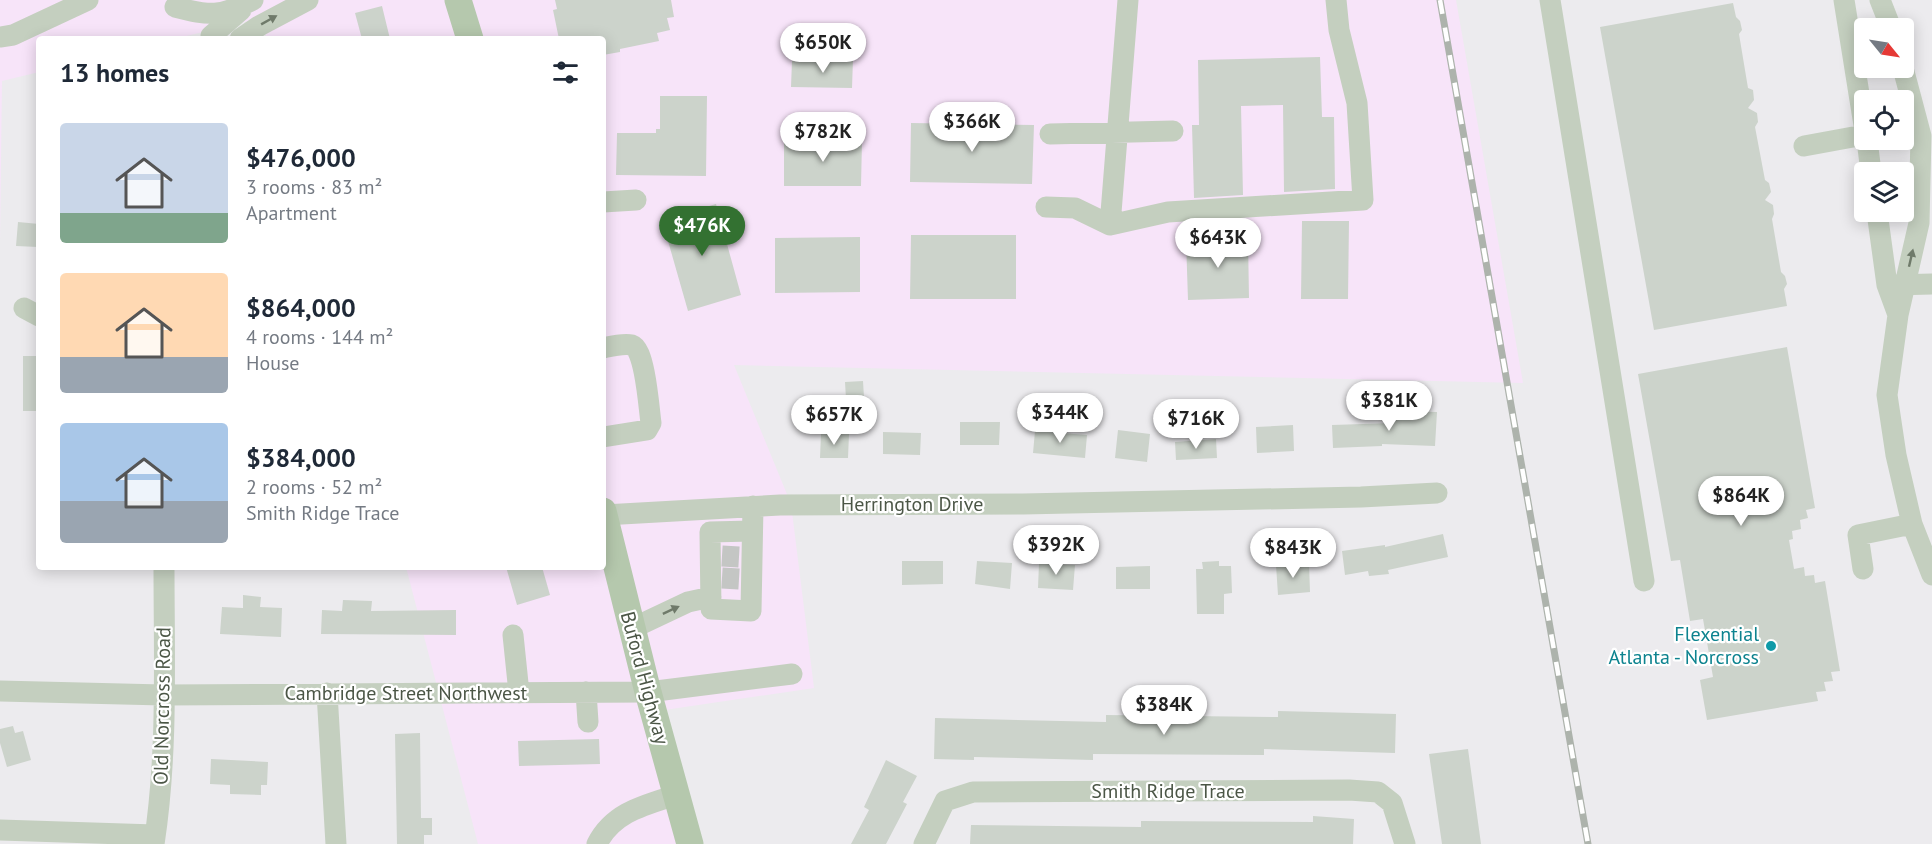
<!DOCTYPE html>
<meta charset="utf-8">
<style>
:root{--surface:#fff;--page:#f2f2f3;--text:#1f2937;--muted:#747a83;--accent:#337131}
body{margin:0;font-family:"PT Sans",sans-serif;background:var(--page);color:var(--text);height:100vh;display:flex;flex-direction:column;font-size:22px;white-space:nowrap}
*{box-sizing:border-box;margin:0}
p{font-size:20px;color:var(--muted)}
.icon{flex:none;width:33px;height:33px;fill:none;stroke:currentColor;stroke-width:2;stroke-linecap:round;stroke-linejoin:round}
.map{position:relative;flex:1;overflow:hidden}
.details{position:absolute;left:36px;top:36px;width:570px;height:534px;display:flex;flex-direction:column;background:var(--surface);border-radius:6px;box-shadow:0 3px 15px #0003}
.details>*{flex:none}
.needle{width:39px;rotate:120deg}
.fabs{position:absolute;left:1854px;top:18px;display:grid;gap:12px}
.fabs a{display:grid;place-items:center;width:60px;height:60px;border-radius:6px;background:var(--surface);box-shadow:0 3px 15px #0003;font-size:30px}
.price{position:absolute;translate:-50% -51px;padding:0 14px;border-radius:21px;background:#fff;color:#222;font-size:20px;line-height:39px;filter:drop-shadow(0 2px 3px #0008)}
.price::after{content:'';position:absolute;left:50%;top:36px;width:18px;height:14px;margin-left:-9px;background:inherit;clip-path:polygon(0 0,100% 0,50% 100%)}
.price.on{background:var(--accent);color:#fff}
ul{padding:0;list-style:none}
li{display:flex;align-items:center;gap:18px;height:150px;padding:0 24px}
li span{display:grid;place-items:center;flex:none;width:168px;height:120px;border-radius:6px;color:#555}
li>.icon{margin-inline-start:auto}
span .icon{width:72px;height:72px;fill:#fffc;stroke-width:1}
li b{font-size:26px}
h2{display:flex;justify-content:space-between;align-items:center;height:72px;padding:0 24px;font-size:26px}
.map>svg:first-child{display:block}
</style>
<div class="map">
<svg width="1932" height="844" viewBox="0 0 1932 844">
<rect width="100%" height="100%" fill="#ecebee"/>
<path fill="#f7e4f9" d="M0,0H1456L1523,383L734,365L791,504L814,688L651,712L682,844H478L406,567H603V39H267L261,18L174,39H39V72L2,81L0,242Z"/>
<path fill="#ccd3cb" d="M555,0H671L674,17L667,18L670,30L657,33L659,41L620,49V52L603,55V39H559L553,10L557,9Z
M1733,3L1736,17L1740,21L1742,30L1739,34L1748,88L1753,90L1754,100L1748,108L1757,113L1758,122L1755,127L1765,180L1769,183L1771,192L1765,200L1773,205L1774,214L1772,219L1781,272L1785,276L1787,284L1784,289L1787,306L1654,330L1600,27Z
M382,6L390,39H362L355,13Z
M1320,57L1322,117H1334L1335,189L1284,192L1283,105L1241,106L1243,195L1194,198L1192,125H1199L1198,60Z
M817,58L853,59L852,88L791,87L792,61L817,62Z
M660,96H707L706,176L616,175L617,133H656V129H660Z
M911,123L1034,125L1032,184L910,182Z
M784,141H862L861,186H784Z
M716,204L741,295L688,311L662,220Z
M1302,221H1349L1348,299H1301Z
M18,222L39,224L38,247L16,246Z
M911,235H1016V299H910Z
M860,237V292L775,293V238Z
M1248,239L1249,298L1188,300L1186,240Z
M1787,347L1815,508L1806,510L1808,518L1800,520L1801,529L1792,531L1793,539L1789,540L1794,569L1804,567L1805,576L1814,575L1815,583L1825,581L1840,671L1831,672L1833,681L1824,682L1826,691L1816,692L1818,701L1707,720L1700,680L1713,677L1703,619L1690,621L1680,560L1671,561L1638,374Z
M23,356H39V411H23Z
M863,381L865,414L847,416L845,382Z
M1394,411L1437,412L1435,446L1382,444V446L1333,448L1332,425L1394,423Z
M960,422H1000L999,445H960Z
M1293,425L1294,451L1257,453L1256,427Z
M1118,430L1150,434L1147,462L1115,458Z
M1035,431L1087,435L1085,458L1033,453Z
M883,432L921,433L920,455L883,454Z
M821,434H849L848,458H820Z
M1216,439L1217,458L1176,460L1175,442Z
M1443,534L1448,557L1388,570L1389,574L1369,576L1368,571L1345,575L1342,551L1385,545V547Z
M902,561H943V584L902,585Z
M977,561L1012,563L1010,589L975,584Z
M1219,561V566H1231L1232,593L1224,594V614H1197L1196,569H1203L1202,562Z
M1039,563L1075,565L1073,590L1038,588Z
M1309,563L1310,592L1278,595L1276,565Z
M1150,566V589H1116V567Z
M506,567H542L550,595L517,605Z
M243,595L261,597L260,607L282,608L281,637L220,634L222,607L243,608Z
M343,600L372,601L371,611L456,610V635L321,634L322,610L342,611Z
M1278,711L1396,714L1395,753L1264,749V755L1093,754V760L974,757V760L934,759L935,718L1106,722V715L1278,717Z
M13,726L15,733L23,731L31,760L7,767L0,743V729Z
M420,733L421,818H432V835H424V844H397L395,734Z
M599,739L600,764L519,766L518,741Z
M1468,749L1481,844H1442L1429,754Z
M211,759L268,762L267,785H261V795L230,794V785L210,784Z
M886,760L917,776L903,802L907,804L886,844H851L869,810L864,807Z
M1313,816L1354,819L1353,844H970L971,825L1141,827V821L1313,822Z"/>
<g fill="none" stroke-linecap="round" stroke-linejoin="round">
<path stroke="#c4c6c4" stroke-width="21" stroke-dasharray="21 10" stroke-linecap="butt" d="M722,556L739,557
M722,578L739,579"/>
<path stroke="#c4cfbf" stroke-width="21" d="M1550,0L1644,581
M1844,0L1864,125
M1880,0L1891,28
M175,7C210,16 220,17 253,0
M0,37L13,35L88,0
M211,39V36L241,10
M240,39L259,26L308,0
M1903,68L1921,136L1919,223L1898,315L1887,395L1896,455L1912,524L1932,575
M1050,134L1173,131
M1867,140L1871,172
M1804,146L1864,135
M603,202L636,200
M1046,207L1075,208L1110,225L1168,212L1363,200L1357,103L1339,30L1336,0
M1877,212L1887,285L1898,315
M1110,225L1128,0
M1893,285L1932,284
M24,308L39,316
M603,348C612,346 623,343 632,345C645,349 649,409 651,423L647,430L603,437
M604,515L780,505L1023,504L1361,497L1437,493
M752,531L710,532L711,609L751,611L753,506
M1863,569L1858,535L1912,524
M633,628L688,602L711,597
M513,635L519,693
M0,691L163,695L648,692L792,674
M586,692L588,722
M327,693L336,844
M0,830L155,835
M154,844C168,753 164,659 164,567
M597,844C613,812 645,805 676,795
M924,844L945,801L973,792L1349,790L1378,792L1392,803L1405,844"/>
<path stroke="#b5c8ad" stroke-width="27" d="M458,0L470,39
M603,511L648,692L690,844"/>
<g stroke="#adb3ac" stroke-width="7">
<path id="rail" d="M1440,0L1588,844"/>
</g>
<use href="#rail" stroke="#fff" stroke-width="4.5" stroke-dasharray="14" stroke-linecap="butt"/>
</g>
<defs><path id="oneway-solid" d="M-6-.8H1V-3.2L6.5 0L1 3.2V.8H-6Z" transform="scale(1.5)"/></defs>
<g fill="#6f7a6a">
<use href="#oneway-solid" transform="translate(269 20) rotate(-29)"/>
<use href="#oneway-solid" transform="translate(1911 258) rotate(-77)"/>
<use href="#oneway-solid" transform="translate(671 610) rotate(-25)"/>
</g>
<circle fill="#0f9aa8" stroke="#fff" stroke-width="2" cx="1771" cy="646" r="6"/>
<g text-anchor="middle" stroke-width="4.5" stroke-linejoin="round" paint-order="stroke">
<g font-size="20" fill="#4b5646" stroke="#fff">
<text x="912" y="511">Herrington Drive</text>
<text transform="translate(645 678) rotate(75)" y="7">Buford Highway</text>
<text x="406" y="700">Cambridge Street Northwest</text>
<text transform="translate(162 706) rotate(-89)" y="7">Old Norcross Road</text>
<text x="1168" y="798">Smith Ridge Trace</text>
</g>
<g font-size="20" fill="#0d838f" stroke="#fff" text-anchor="end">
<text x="1759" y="641">Flexential<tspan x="1759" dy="23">Atlanta - Norcross</tspan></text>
</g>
</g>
</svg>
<div class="fabs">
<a><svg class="needle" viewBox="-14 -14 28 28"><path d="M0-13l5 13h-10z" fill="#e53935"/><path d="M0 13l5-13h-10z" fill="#747a83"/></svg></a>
<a><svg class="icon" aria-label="locate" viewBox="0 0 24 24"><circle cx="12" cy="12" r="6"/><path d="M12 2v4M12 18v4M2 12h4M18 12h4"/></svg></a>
<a><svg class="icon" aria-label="layers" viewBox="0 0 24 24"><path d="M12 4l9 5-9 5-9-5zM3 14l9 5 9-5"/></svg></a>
</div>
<b class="price" style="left:823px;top:74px">$650K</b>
<b class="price" style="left:972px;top:153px">$366K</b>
<b class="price" style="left:823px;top:163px">$782K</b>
<b class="price on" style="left:702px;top:257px">$476K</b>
<b class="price" style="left:1218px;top:269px">$643K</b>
<b class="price" style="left:1389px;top:432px">$381K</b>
<b class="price" style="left:1060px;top:444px">$344K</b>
<b class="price" style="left:834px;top:446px">$657K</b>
<b class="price" style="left:1196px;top:450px">$716K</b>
<b class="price" style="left:1741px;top:527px">$864K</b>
<b class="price" style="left:1056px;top:576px">$392K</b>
<b class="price" style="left:1293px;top:579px">$843K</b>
<b class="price" style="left:1164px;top:736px">$384K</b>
<section class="details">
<h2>13 homes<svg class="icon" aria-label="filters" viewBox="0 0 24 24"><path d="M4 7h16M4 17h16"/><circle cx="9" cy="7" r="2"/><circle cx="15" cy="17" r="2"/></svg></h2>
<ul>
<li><span style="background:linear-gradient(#c9d6e8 75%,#7fa58c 0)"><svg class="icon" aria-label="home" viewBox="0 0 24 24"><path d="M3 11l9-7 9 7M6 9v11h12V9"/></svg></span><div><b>$476,000</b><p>3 rooms · 83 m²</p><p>Apartment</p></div></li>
<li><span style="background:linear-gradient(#ffd9b3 70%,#9aa5b1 0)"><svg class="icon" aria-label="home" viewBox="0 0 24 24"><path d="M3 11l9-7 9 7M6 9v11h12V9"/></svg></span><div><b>$864,000</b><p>4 rooms · 144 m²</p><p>House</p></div></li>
<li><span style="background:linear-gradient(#a9c7e8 65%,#9aa5b1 0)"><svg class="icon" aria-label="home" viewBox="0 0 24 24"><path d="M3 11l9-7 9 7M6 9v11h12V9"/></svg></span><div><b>$384,000</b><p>2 rooms · 52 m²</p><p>Smith Ridge Trace</p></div></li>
</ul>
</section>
</div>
